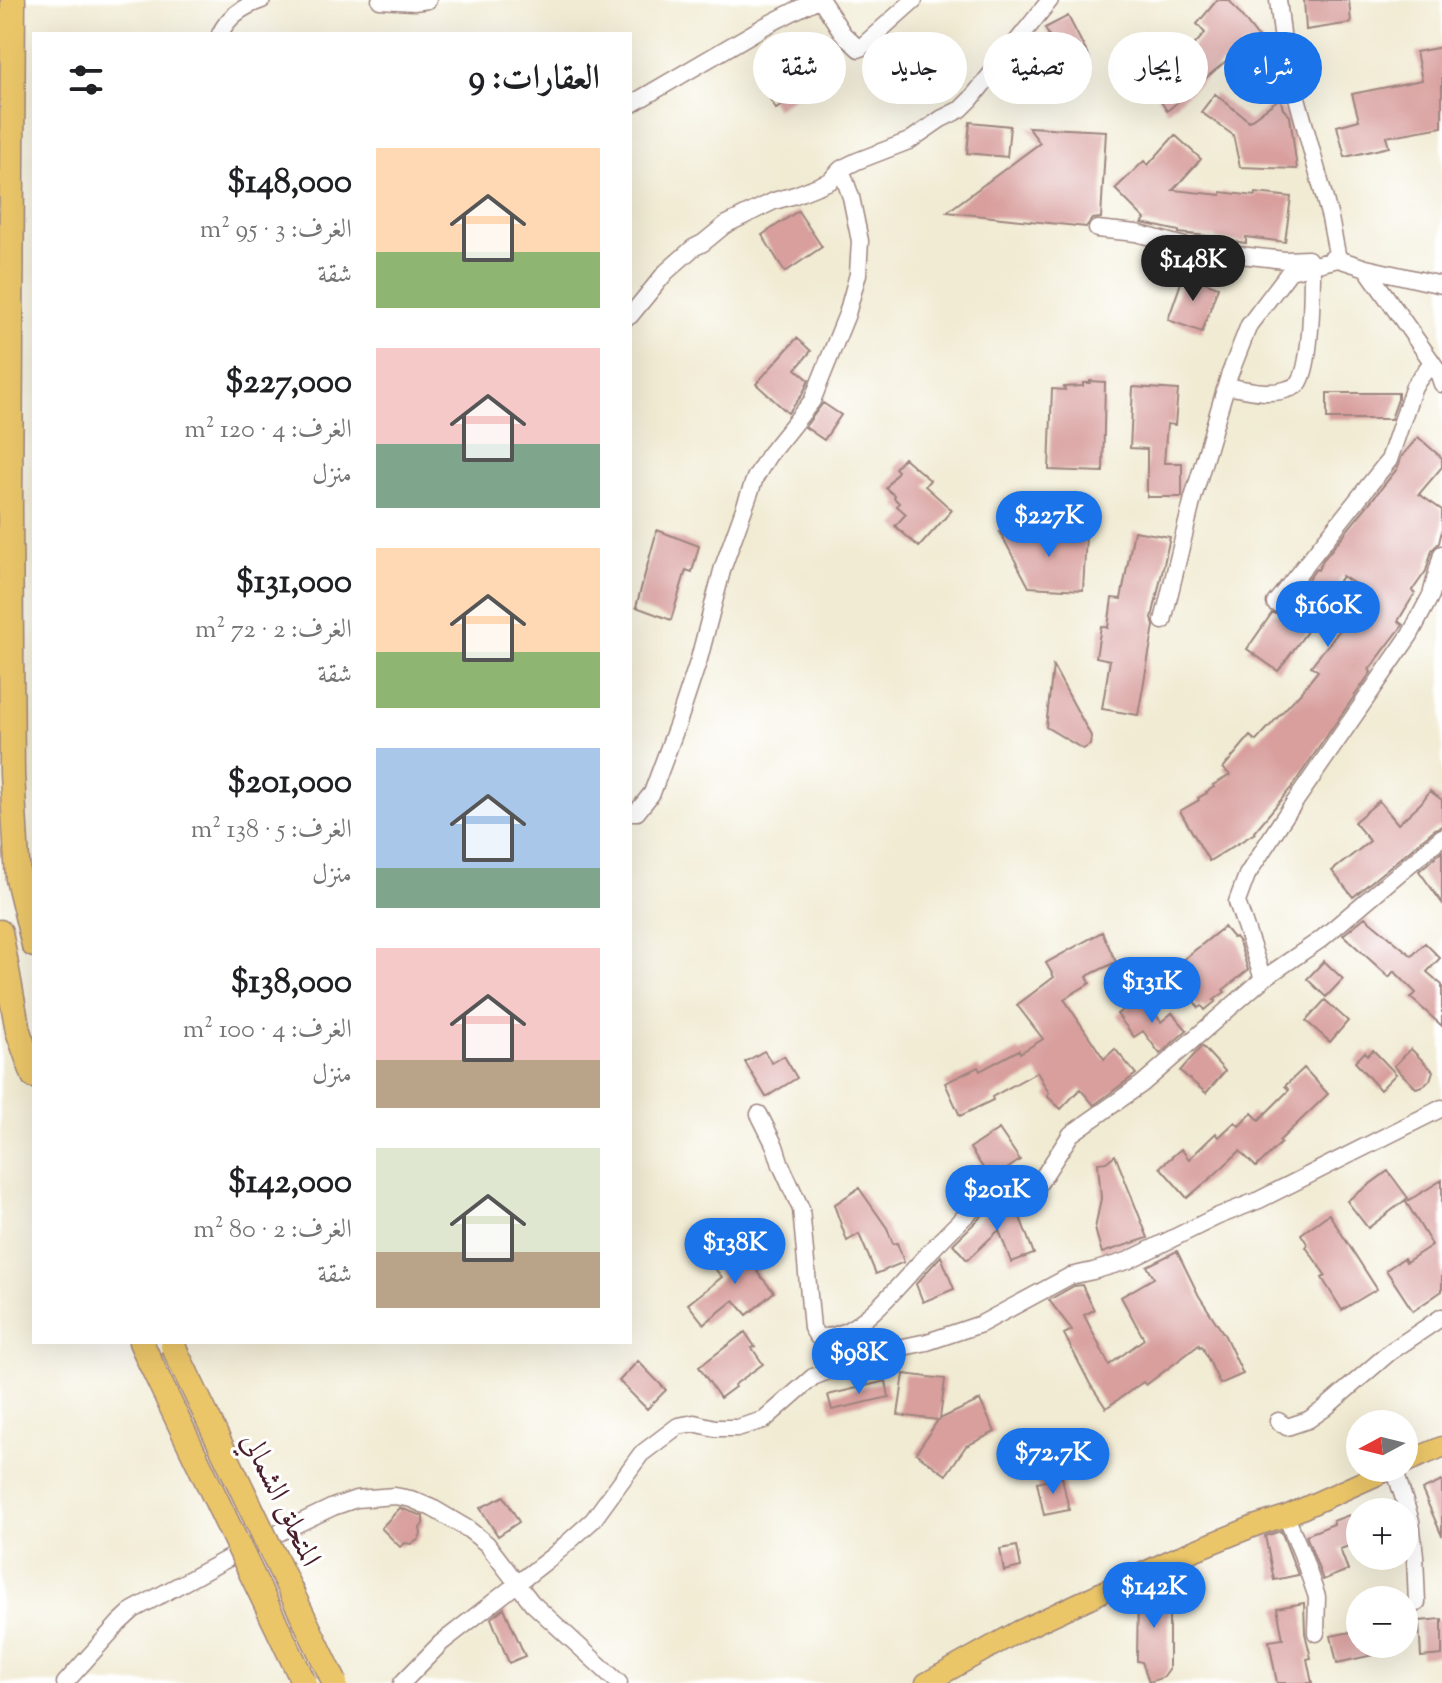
<!DOCTYPE html>
<html lang="ar">
<meta charset="utf-8">
<style>
:root{--surface:#fff;--page:#f6f6f6;--text:#202124;--muted:#757577;--accent:#1a73e8}
body{margin:0;font-family:"Sorts Mill Goudy",Amiri,serif;background:var(--page);color:var(--text);direction:rtl;height:100vh;display:flex;flex-direction:column;font-size:30px;white-space:nowrap}
*{box-sizing:border-box;margin:0}
p{font-size:26px;color:var(--muted)}
.icon{flex:none;width:44px;height:44px;fill:none;stroke:currentColor;stroke-width:2;stroke-linecap:round;stroke-linejoin:round}
.map{position:relative;flex:1;overflow:hidden;direction:ltr}
.panel{position:absolute;left:32px;top:32px;width:600px;height:1312px;display:flex;flex-direction:column;background:var(--surface);border-radius:0px;box-shadow:0 8px 32px #0002;direction:rtl}
.panel>*{flex:none}
.top-card{position:absolute;left:656px;top:32px;width:666px;height:72px;direction:rtl;display:flex;gap:16px}
.needle{width:52px;rotate:263deg}
.tools{position:absolute;left:1346px;top:1410px;display:grid;gap:16px}
.tools a{display:grid;place-items:center;width:72px;height:72px;border-radius:50%;background:var(--surface);box-shadow:0 8px 32px #0002;font-size:40px}
.price{position:absolute;translate:-50% -68px;padding:0 18px;border-radius:28px;background:var(--accent);color:#fff;font-size:26px;line-height:52px;filter:drop-shadow(0 2px 4px #0008)}
.price::after{content:'';position:absolute;left:50%;top:48px;width:24px;height:18px;margin-left:-12px;background:inherit;clip-path:polygon(0 0,100% 0,50% 100%)}
.price.current{background:#222;color:#fff}
ul{padding:0;list-style:none}
li{display:flex;align-items:center;gap:24px;height:200px;padding:0 32px}
li span{display:grid;place-items:center;flex:none;width:224px;height:160px;border-radius:0px;color:#555}
li>.icon{margin-inline-start:auto}
span .icon{width:96px;height:96px;fill:#fffc;stroke-width:1}
li b{font-size:34px}
h2{display:flex;justify-content:space-between;align-items:center;height:96px;padding:0 32px;font-size:34px}
.tag{padding:0 28px;border-radius:36px;background:var(--surface);box-shadow:0 8px 32px #0002;font-size:28px;line-height:72px}
.tag.current{background:var(--accent);color:#fff}
.map>svg:first-child{display:block}
</style>
<div class="map">
<svg width="1442" height="1683" viewBox="0 0 1442 1683">
<rect width="100%" height="100%" fill="#fff"/>
<filter id="ink" filterUnits="userSpaceOnUse"><feTurbulence type="fractalNoise" baseFrequency=".0125" numOctaves="2"/><feDisplacementMap in="SourceGraphic" scale="16" xChannelSelector="R" yChannelSelector="G"/><feConvolveMatrix kernelMatrix="1 2 1 2 8 2 1 2 1" color-interpolation-filters="sRGB"/></filter>
<filter id="wash" filterUnits="userSpaceOnUse"><feTurbulence type="fractalNoise" baseFrequency=".006" numOctaves="4" result="noise"/><feDisplacementMap in="SourceGraphic" scale="32" xChannelSelector="R" yChannelSelector="G"/><feGaussianBlur stdDeviation="1.8" result="paint"/><feColorMatrix in="noise" values="0 0 0 0 0 0 0 0 0 0 0 0 0 0 0 0 0 1.4 0 .05"/><feComposite in="paint" operator="in"/></filter>
<g filter="url(#wash)">
<rect width="100%" height="100%" fill="#f1ebd3"/>
<g id="blocks">
<path fill="#d89f9d" d="M1217,0H1229L1268,50L1283,109L1290,116L1297,169L1240,167L1233,135L1201,112L1215,94L1249,121L1279,99L1240,61L1250,48L1246,44L1167,111L1158,97L1184,67L1180,61L1205,33L1197,24Z
M1304,0H1349L1351,23L1306,30Z
M1068,16L1089,57L1066,69L1045,28Z
M1442,47V127L1386,137L1389,147L1345,157L1337,126L1359,120L1352,94L1422,80L1416,52Z
M800,77L807,89L776,109L769,97Z
M970,122L1010,126L1007,157L967,153Z
M1028,127L1106,131L1101,218L1092,219L1086,227L947,212L1040,143Z
M1175,135L1201,159L1173,190L1221,195V192L1255,196L1256,193L1291,197L1285,242L1246,237V243L1216,239V237L1179,233V231L1142,223L1145,219L1115,189L1144,161L1148,165Z
M798,211L822,247L785,272L762,235Z
M1184,274L1218,287L1202,332L1168,320Z
M797,338L811,351L796,369L809,380L802,395L788,413L756,384Z
M1090,381L1105,382L1103,472L1049,470L1052,389L1065,390L1064,387L1083,386V383H1090Z
M1133,387L1178,390L1175,425L1167,424L1164,463H1182V497H1147V449L1130,448Z
M1327,393H1398V399L1391,419H1327Z
M823,403L841,415L824,440L805,427Z
M1418,437L1442,458V467L1419,494L1442,510V530L1439,543L1432,550L1426,571L1412,591L1415,593L1398,621L1403,625L1369,670L1371,672L1291,788L1254,832L1255,833L1209,861L1180,811L1199,800L1198,798L1207,793L1206,792L1214,787L1213,785L1230,775L1223,768L1250,736L1256,741L1301,692L1318,671L1311,666L1343,626L1339,623L1364,590L1342,576L1319,615L1278,671L1247,649L1272,613H1278L1283,610L1288,613L1307,581L1316,569L1318,570L1323,560L1397,469L1402,456Z
M904,458L930,480L925,486L952,510L919,547L895,526L906,514L897,506L899,503L894,498L895,496L886,488L898,471L895,468Z
M657,530L699,546L692,572L686,570L671,620L636,607Z
M1134,531L1170,537L1152,618L1154,626L1138,715L1102,709L1110,660L1096,657L1101,626L1108,628L1112,598L1121,599Z
M1000,532L1086,535L1083,590L1029,587Z
M1053,666L1091,736L1090,745L1083,749L1046,727Z
M1430,791L1442,800V826L1435,829L1353,897L1332,871L1370,841L1354,822L1379,801L1398,824L1421,803Z
M1442,851V903L1419,871Z
M1365,917L1412,956L1425,943L1440,958L1427,972L1442,985V1026L1411,998L1416,993L1394,971L1389,977L1343,935Z
M1224,927L1233,938L1235,937L1239,942L1248,970L1223,990L1225,992L1214,1000L1216,1001L1205,1010L1202,1006L1199,1008L1170,970Z
M1102,932L1116,962L1087,976L1090,983L1064,999L1104,1059L1115,1049L1136,1074L1094,1105L1080,1089L1061,1109L1047,1096L1049,1093L1037,1072L992,1097L993,1100L960,1116L945,1083L978,1067L980,1071L1019,1050L1020,1053L1043,1039L1017,1005L1054,977L1046,963Z
M1324,961L1343,979L1326,997L1307,979Z
M1143,996L1161,1022L1172,1013L1187,1030L1160,1054L1143,1031L1134,1037L1117,1014Z
M1325,1000L1348,1021L1330,1042L1306,1021Z
M1202,1046L1225,1071L1206,1093L1180,1071Z
M1411,1049L1433,1071L1430,1080L1425,1085L1416,1088L1394,1066Z
M1373,1050L1396,1074L1380,1090L1355,1062L1365,1052L1368,1055Z
M764,1051L772,1063L784,1056L797,1078L766,1097L745,1062Z
M1304,1068L1328,1094L1279,1141L1281,1143L1256,1167L1240,1151L1213,1176L1187,1198L1160,1167L1181,1149L1189,1159L1216,1133L1219,1137L1235,1122L1239,1126L1252,1113L1259,1120L1289,1090L1285,1086Z
M999,1129L1020,1160L991,1180L970,1148Z
M1115,1155L1148,1238L1102,1253L1095,1229L1101,1198L1098,1163L1106,1162Z
M1388,1171L1408,1198L1368,1228L1347,1201Z
M1442,1180V1291L1413,1311L1386,1270L1404,1258L1406,1262L1432,1245L1406,1202Z
M859,1188L887,1228L893,1244L897,1243L904,1262L876,1274L859,1234L847,1241L834,1205Z
M995,1203L1012,1205L1018,1212L1034,1254L1011,1262L999,1230L967,1260L953,1244Z
M1329,1214L1377,1289L1342,1310L1322,1278L1326,1276L1306,1247L1308,1245L1301,1234Z
M750,1242L768,1263L757,1272L774,1292L747,1315L734,1300L704,1324L688,1304L722,1277L716,1270Z
M1177,1251L1199,1296L1225,1336L1243,1374L1220,1384L1202,1346L1200,1347L1199,1345L1146,1385L1143,1382L1106,1408L1090,1384L1064,1334L1072,1330L1049,1300L1074,1286L1082,1285L1094,1310L1084,1315L1109,1365L1144,1339L1121,1297L1154,1278L1147,1266Z
M941,1256L954,1289L923,1302L916,1284Z
M745,1332L755,1347L752,1348L763,1364L734,1385L735,1387L720,1398L699,1367Z
M638,1361L666,1390L647,1409L619,1381Z
M904,1374L945,1379L940,1419L980,1400L995,1432L966,1446L946,1475L916,1453L938,1420L898,1415Z
M886,1381L889,1397L832,1410L828,1395Z
M1062,1477L1069,1510L1044,1515L1037,1482Z
M1442,1481V1536L1422,1490Z
M504,1496L519,1522L498,1536L480,1508Z
M400,1508L423,1516V1524L420,1528L421,1534L418,1540L411,1544L405,1543L400,1547L381,1528Z
M1349,1515L1358,1543L1340,1549L1348,1570L1323,1580L1306,1535L1334,1524L1333,1521Z
M1281,1531L1298,1575L1274,1580L1265,1536Z
M1017,1546L1021,1567L1004,1571L1000,1549Z
M1169,1579V1670L1164,1677L1149,1682L1142,1662L1137,1661L1138,1591Z
M1304,1603L1305,1633L1311,1658L1307,1659L1312,1683H1277L1269,1641L1283,1639L1277,1608Z
M504,1608L525,1656L509,1663L491,1618Z
M1442,1619V1655L1421,1657L1419,1621Z
M1360,1630V1644H1371L1373,1655L1337,1663L1331,1636Z"/>
</g>
</g>
<g filter="url(#ink)">
<use href="#blocks" fill-opacity="0" stroke="#9e857f" stroke-width="2"/>
<g fill="none" stroke-linecap="round" stroke-linejoin="round">
<g stroke="#9e857f" stroke-width="19">
<path id="minor" d="M380,0L414,2L428,0
M821,0L843,34L859,49L914,0
M220,34C228,16 244,6 262,0
M630,105L765,26L816,0
M1097,229L1136,233L1203,251L1285,260L1308,259
M1331,259H1338L1366,268L1442,285
M1366,268L1437,369L1442,384
M630,316L666,272L693,248L703,243L725,225L774,201L795,195L830,181L841,169L857,161L909,141L941,119L961,109L971,99L1050,0
M1226,386C1244,389 1270,396 1288,389C1292,388 1296,386 1299,383C1312,365 1312,289 1312,265
M1275,603L1389,460L1414,386L1432,362
M1163,621L1193,498L1229,376L1249,325L1290,271L1338,259L1330,218L1284,50L1278,0
M630,812H637L652,793L678,723L699,659L723,567L755,478L768,456L812,401L847,314L858,274L860,241L851,197L841,169
M1263,979L1237,902L1247,875L1281,822L1410,635L1431,595L1442,554
M759,1114L775,1146L781,1165L801,1209L812,1328L817,1336C854,1345 901,1282 924,1258C945,1235 968,1213 991,1192H1003L1021,1196L1040,1182L1071,1134L1142,1084L1263,979L1320,940L1442,837
M1278,1421L1287,1427L1308,1420L1324,1409L1390,1352L1442,1317
M1394,1468L1411,1521L1415,1556L1417,1603
M1286,1516L1302,1554L1317,1597L1316,1633
M65,1683L119,1623L133,1610L251,1546L333,1507L356,1499L395,1496L411,1499L434,1509L468,1529L487,1544L532,1603L619,1683
M402,1683L441,1643L554,1555L593,1520L641,1454L678,1426L694,1423L715,1428H737L764,1420L813,1377L875,1353L927,1342L981,1324L1070,1276L1093,1271L1127,1261L1216,1217L1259,1200L1442,1108"/>
</g>
<g stroke="#9e857f" stroke-width="23">
<path id="major" d="M1404,1463L1442,1447
M926,1683L1019,1631L1173,1559L1257,1525L1286,1516L1393,1468"/>
</g>
<g stroke="#9e857f" stroke-width="27">
<path id="highway" d="M13,0L10,507L12,774L18,879L34,945
M0,932L18,1031L34,1076
M141,1342L150,1362"/>
</g>
<use href="#minor" stroke="#fff" stroke-width="16"/>
<use href="#major" stroke="#ebc669" stroke-width="20"/>
<use href="#highway" stroke="#ebc669" stroke-width="24"/>
<g stroke="#9e857f" stroke-width="27" stroke-linecap="butt">
<path id="highway-bridge" d="M173,1346L335,1683
M150,1362L304,1683"/>
</g>
<use href="#highway-bridge" stroke="#ebc669" stroke-width="24"/>
</g>
</g>
<g text-anchor="middle" stroke-width="6" stroke-linejoin="round" paint-order="stroke">
<g font-size="30" fill="#4a1f2b" stroke="#fff">
<text transform="translate(282 1499) rotate(64)" y="10">المتحلق الشمالي</text>
</g>
</g>
</svg>
<div class="tools">
<a><svg class="needle" viewBox="-14 -14 28 28"><path d="M0-13l5 13h-10z" fill="#e53935"/><path d="M0 13l5-13h-10z" fill="#757577"/></svg></a>
<a>+</a>
<a>−</a>
</div>
<b class="price current" style="left:1193px;top:303px">$148K</b>
<b class="price" style="left:1049px;top:559px">$227K</b>
<b class="price" style="left:1328px;top:649px">$160K</b>
<b class="price" style="left:1152px;top:1025px">$131K</b>
<b class="price" style="left:997px;top:1233px">$201K</b>
<b class="price" style="left:735px;top:1286px">$138K</b>
<b class="price" style="left:859px;top:1396px">$98K</b>
<b class="price" style="left:1053px;top:1496px">$72.7K</b>
<b class="price" style="left:1154px;top:1630px">$142K</b>
<div class="top-card">
<a class="tag current">شراء</a>
<a class="tag">إيجار</a>
<a class="tag">تصفية</a>
<a class="tag">جديد</a>
<a class="tag">شقة</a>
</div>
<section class="panel">
<h2>العقارات: 9<svg class="icon" aria-label="filters" viewBox="0 0 24 24"><path d="M4 7h16M4 17h16"/><circle cx="9" cy="7" r="2"/><circle cx="15" cy="17" r="2"/></svg></h2>
<ul>
<li><span style="background:linear-gradient(#ffd9b3 65%,#8fb573 0)"><svg class="icon" aria-label="home" viewBox="0 0 24 24"><path d="M3 11l9-7 9 7M6 9v11h12V9"/></svg></span><div><b>$148,000</b><p>الغرف: 3 · 95 m²</p><p>شقة</p></div></li>
<li><span style="background:linear-gradient(#f6c9c9 60%,#7fa58c 0)"><svg class="icon" aria-label="home" viewBox="0 0 24 24"><path d="M3 11l9-7 9 7M6 9v11h12V9"/></svg></span><div><b>$227,000</b><p>الغرف: 4 · 120 m²</p><p>منزل</p></div></li>
<li><span style="background:linear-gradient(#ffd9b3 65%,#8fb573 0)"><svg class="icon" aria-label="home" viewBox="0 0 24 24"><path d="M3 11l9-7 9 7M6 9v11h12V9"/></svg></span><div><b>$131,000</b><p>الغرف: 2 · 72 m²</p><p>شقة</p></div></li>
<li><span style="background:linear-gradient(#a9c7e8 75%,#7fa58c 0)"><svg class="icon" aria-label="home" viewBox="0 0 24 24"><path d="M3 11l9-7 9 7M6 9v11h12V9"/></svg></span><div><b>$201,000</b><p>الغرف: 5 · 138 m²</p><p>منزل</p></div></li>
<li><span style="background:linear-gradient(#f6c9c9 70%,#b9a48a 0)"><svg class="icon" aria-label="home" viewBox="0 0 24 24"><path d="M3 11l9-7 9 7M6 9v11h12V9"/></svg></span><div><b>$138,000</b><p>الغرف: 4 · 100 m²</p><p>منزل</p></div></li>
<li><span style="background:linear-gradient(#dfe7d0 65%,#b9a48a 0)"><svg class="icon" aria-label="home" viewBox="0 0 24 24"><path d="M3 11l9-7 9 7M6 9v11h12V9"/></svg></span><div><b>$142,000</b><p>الغرف: 2 · 80 m²</p><p>شقة</p></div></li>
</ul>
</section>
</div>
